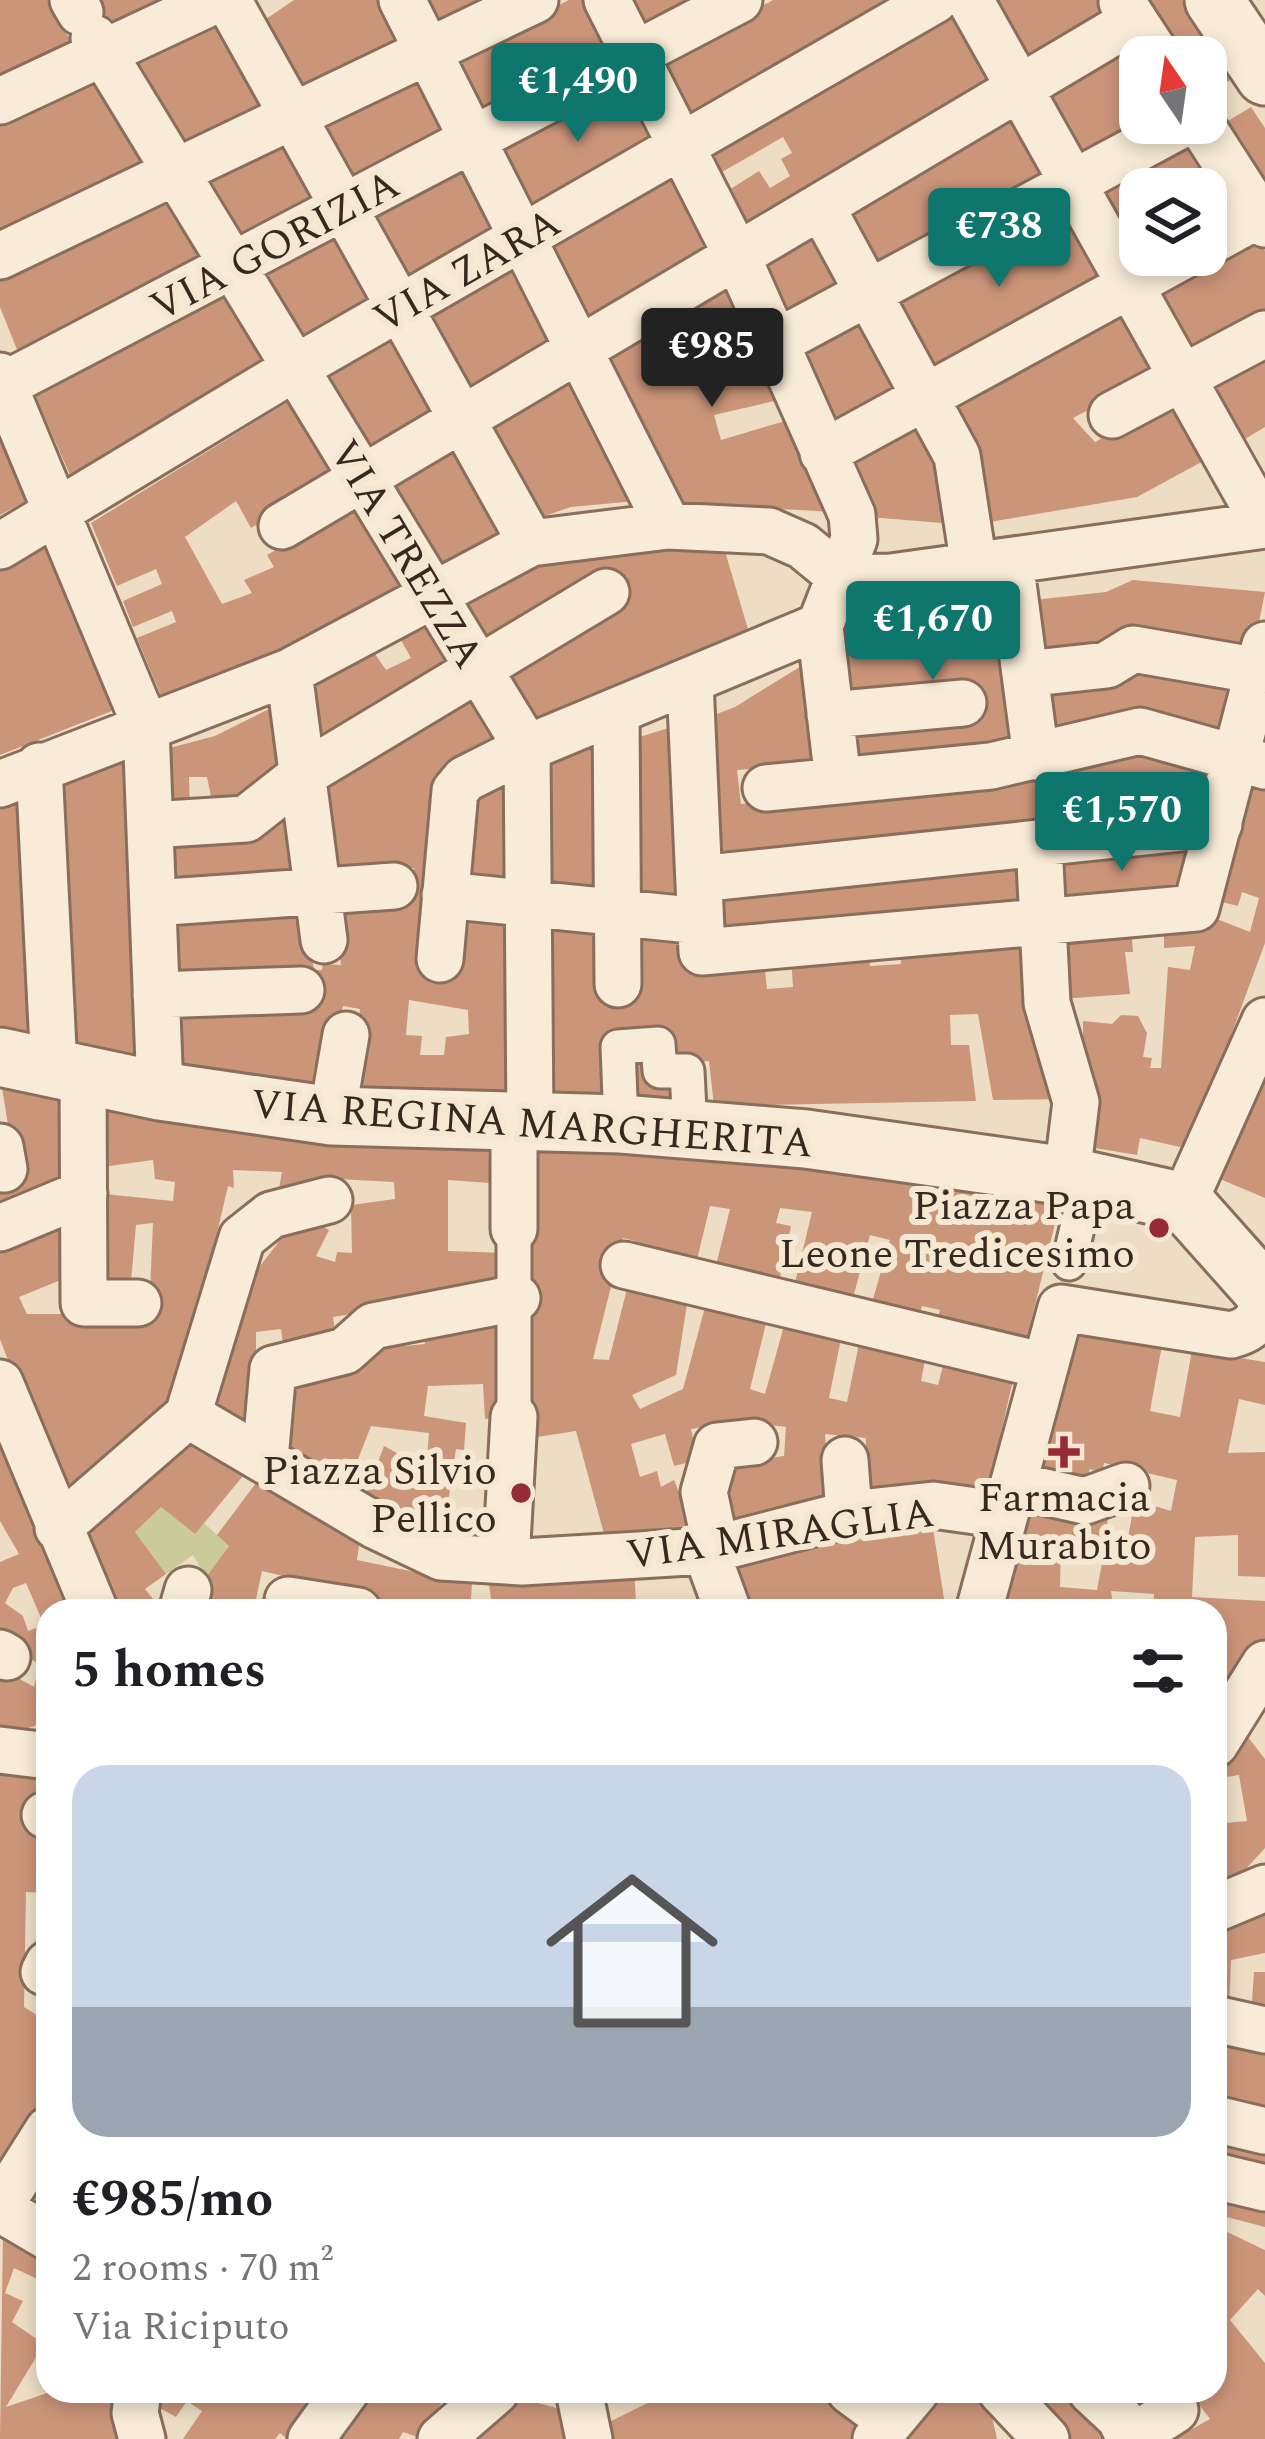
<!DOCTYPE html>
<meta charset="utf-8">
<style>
:root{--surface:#fff;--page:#f6f6f6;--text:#202124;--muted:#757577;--line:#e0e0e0;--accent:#0f766e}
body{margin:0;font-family:Spectral,serif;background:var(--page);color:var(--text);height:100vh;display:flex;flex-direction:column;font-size:45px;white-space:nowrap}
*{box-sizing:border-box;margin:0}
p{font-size:39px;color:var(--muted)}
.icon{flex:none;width:66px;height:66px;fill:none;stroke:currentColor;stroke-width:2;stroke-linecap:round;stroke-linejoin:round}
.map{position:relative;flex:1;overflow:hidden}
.side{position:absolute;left:36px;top:1599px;width:1191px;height:804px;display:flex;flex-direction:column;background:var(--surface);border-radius:36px;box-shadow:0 6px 18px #0003}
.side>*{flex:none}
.needle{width:78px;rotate:347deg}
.fabs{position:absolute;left:1119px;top:36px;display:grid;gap:24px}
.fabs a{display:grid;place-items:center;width:108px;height:108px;border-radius:24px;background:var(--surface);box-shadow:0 6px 18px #0003;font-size:60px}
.price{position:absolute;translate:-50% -102px;padding:0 27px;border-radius:12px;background:var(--accent);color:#fff;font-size:39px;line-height:78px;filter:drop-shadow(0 3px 6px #0008)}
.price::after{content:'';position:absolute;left:50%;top:72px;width:36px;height:27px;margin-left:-18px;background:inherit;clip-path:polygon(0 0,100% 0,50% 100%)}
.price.current{background:#222;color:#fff}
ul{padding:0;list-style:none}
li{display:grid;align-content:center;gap:24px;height:636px;padding:0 36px}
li+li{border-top:3px solid var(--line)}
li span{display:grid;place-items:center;height:372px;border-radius:36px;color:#555}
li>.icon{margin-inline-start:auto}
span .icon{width:216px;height:216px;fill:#fffc;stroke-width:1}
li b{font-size:51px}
h2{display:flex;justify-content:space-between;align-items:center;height:144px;padding:0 36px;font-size:51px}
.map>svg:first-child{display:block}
</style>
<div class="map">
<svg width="1265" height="2439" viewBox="0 0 1265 2439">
<rect width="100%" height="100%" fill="#edddc4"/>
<path fill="#cacb98" d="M161,1507L195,1534L204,1523L229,1546L206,1577L193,1555L166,1574L135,1532Z"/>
<path fill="#cb957a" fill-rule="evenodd" d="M0,0H47L73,45L0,79Z
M94,0H177L112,30Z
M294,0H386L408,44L301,93L263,21Z
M419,0H497L434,32Z
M569,0H586L611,50L568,72L555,46L526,60L497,75L510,101L479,116L450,59Z
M627,0H704L643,32Z
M773,0H893L687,121L659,61Z
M997,0H1101L1108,14L1030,58Z
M1140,0H1182L1234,78L1206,94V57H1175Z
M958,8L998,79L743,233L724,193L759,171L770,188L790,176L781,159L792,153L783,137L715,176L704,152Z
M217,19L265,105L179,146L128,58Z
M1128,41L1140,59V123L1085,161L1046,89Z
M423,75L451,133L352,186L319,126Z
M93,77L147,163L0,233V118Z
M627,78L661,141L529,214L495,147Z
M1251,107L1265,128V196L1223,124Z
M1013,108L1052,179L877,273L840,213Z
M1192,140L1236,207L1206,224V189H1140L1141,262L1101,190Z
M285,141L320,203L239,245L200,181Z
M466,163L500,231L408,287L368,214Z
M675,172L716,249L586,326L545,245Z
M166,196L202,259L20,357L0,307V277Z
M1068,206L1107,279L933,374L890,302Z
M818,226L853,287L787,324L757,262Z
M336,232L377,306L302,350L257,276Z
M1255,236L1265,251V314L1192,354L1155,288Z
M517,264L556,343L469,397L423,314Z
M729,279L783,399L714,415L721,440L792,419L834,512L674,503L600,356Z
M225,291L268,363L70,475L34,393Z
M1122,307L1159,373L1073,418L1095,442L1174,399L1207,459L1137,497L984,523L949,398Z
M867,314L908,389L832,431L793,345Z
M391,334L438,414L365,457L318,377Z
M1265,353V427L1240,442L1208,383Z
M572,373L636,501L571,507L536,519L485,426Z
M296,397L344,473L251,528L236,501L185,537L222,604L252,593L244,580L274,567L267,555L361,500L414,585L315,640L162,698L137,638L176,622L172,611L133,627L123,601L162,584L156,569L117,586L91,523Z
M920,414L940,460L954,524L869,517L843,454Z
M0,433L26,501L0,515Z
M452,446L504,535L434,574L383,486Z
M722,541L750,636L524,724L494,673L630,594L618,569L479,650L450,598L504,567Z
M45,542L117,709L0,755V567Z
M1133,580L1265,592L1252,658L1033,660L1025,601L1106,592Z
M1001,606L1020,748L852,759L847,729L985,715L980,690L843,702L836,652L868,630Z
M429,609L459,663L314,751L304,685L371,648L386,670L411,658L394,628Z
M1130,660L1248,681L1231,745L1045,742L1037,683Z
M806,663L821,763L737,770L741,804L1028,773L1121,748L1224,766L1213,811L711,861L701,720L735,707Z
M475,687L507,743L487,754L434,921L428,978L449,980L453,908L514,914L515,1102L346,1095L360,1009L343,1006L323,1090L172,1066L170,1003L320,1001L322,978L167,984L166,913L303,910L314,970H322L323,964L341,965L334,907L411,898L414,868L330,875L318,782ZM409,1000L468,1010L469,1034L446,1037L444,1055H420L422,1036L406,1035Z
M279,704L289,765L244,807L214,811L207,777H189L190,811L162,810L158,751L215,736Z
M678,725L688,908L632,902L627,741Z
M604,728L606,900L541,892L542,751Z
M132,759L144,1060L67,1042L55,782Z
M513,768L518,890L456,883L467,789Z
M1248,771L1265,777V943L1189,1149L1140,1138L1137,1155L1083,1146L1094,1077H1083V1021L1112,1024L1121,1015L1138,1016L1147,1033L1143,1057L1152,1058L1150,1068H1161L1168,967L1190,970L1195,946L1164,948V924L1204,914L1250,932L1259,898L1242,892L1238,906L1210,899Z
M30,795L41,1035L0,1026V806Z
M290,803L302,878L165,890L163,832Z
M1200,838L1185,898L1054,911L1051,852Z
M1029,854L1030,912L711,942V887Z
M545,918L628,925L764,960L767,989L793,987L791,957L868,950L870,966L901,964L900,947L1031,935L1067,1099L993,1100L978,1014L950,1015L951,1045H969L976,1101L714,1106L709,1061L668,1065L608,1037L610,1105L545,1104Z
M1131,926L1133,952H1125L1130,994L1061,999L1055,934Z
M650,1052L669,1080L671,1106L628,1108L627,1054Z
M1265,1068V1198L1213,1176Z
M0,1075L72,1086L75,1184L0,1214V1182L16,1175Z
M95,1097L488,1144L490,1183L448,1180V1251L508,1253V1288L333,1317L336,1338L284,1351L281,1329L256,1332V1429L210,1404L238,1290H251V1278L300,1214L329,1230L316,1256L335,1262L337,1252L352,1253L351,1205L395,1199L394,1182L319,1178L317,1190L278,1194L282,1172L233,1170L234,1188L228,1186L181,1388L73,1493H59L0,1339V1239L61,1212L73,1275L19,1297L27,1314H149L153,1223L136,1225L130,1293L95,1290V1193L173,1201L175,1182L155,1179L153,1160L95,1168Z
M523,1144L664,1149L1061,1199L1024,1350L934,1330L940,1310L922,1306L917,1326L869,1313L890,1240L870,1235L850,1309L792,1295L812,1212L780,1208L776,1223L791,1226L777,1291L713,1277L730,1209L710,1206L694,1272L633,1260L635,1241L623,1238L593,1359L609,1360L630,1277L689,1291L676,1375L632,1395L640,1409L683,1389L708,1296L769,1311L750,1389L765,1394L787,1315L843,1329L829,1398L847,1402L861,1334L927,1350L921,1381L938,1385L946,1354L1015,1371L988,1490L865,1502L866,1438L825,1434L830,1506L726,1525L725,1464L784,1456L786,1427L738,1421L691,1429L698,1460L674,1466L665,1434L631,1444L640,1477L657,1471L661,1487L674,1480L696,1533L607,1545L576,1431L524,1439Z
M509,1308L505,1417L485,1419L483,1384L428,1386L424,1416L466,1423L464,1450L456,1449L443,1536L364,1499L384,1446L426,1469L429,1433L371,1426L346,1490L278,1444L296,1379L373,1360L372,1349L425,1344L423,1330Z
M1079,1332L1162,1345L1150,1411L1180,1417L1192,1350L1265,1362V1405L1239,1399L1228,1453L1265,1452V1577L1238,1576V1535L1195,1537L1192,1597L1265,1601V1642L1233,1703L1215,1695V1611H1153L1154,1594L1111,1591L1114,1611H994L1033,1503L1108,1519L1104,1543L1061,1540L1060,1587L1097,1590L1103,1557L1124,1559L1135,1500L1171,1511L1177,1480L1104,1463L1102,1473L1090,1469L1084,1486L1040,1477Z
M185,1441L243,1476L195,1534L161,1507L135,1532L166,1574L145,1589L163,1611H116L80,1530Z
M0,1447L77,1611H48V1721L9,1735L0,1734V1668L34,1687L39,1665L0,1633V1562L19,1554L0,1521ZM26,1583L44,1625L28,1631L23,1616L5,1603L13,1588Z
M256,1483L361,1532L357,1560L472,1584L470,1611H389L390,1601L262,1571L256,1599L263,1600L261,1611H204L211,1600L206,1577L229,1546L217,1535Z
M931,1516L946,1611H748L730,1564Z
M634,1567L636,1602L706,1600L709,1611H493L489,1585Z
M1240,1727L1265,1759V1848L1226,1891L1215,1888V1824L1247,1821L1239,1775L1215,1779L1219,1758Z
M0,1761L48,1767V1805L24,1802L22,1822L48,1825V1893L26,1892L24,2007L43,2019L48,2011V2090L0,2167Z
M1265,1905V1953L1231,1960L1229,2013L1215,2006V1935Z
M1254,1972H1265V2018L1251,2016Z
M1215,2030L1265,2039V2116L1215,2104Z
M1215,2131L1265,2144V2176L1215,2164Z
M48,2161V2217L22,2203Z
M1215,2185L1265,2197V2227L1215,2214Z
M1227,2232L1265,2250V2296L1258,2289L1230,2320L1265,2363V2439H1174L1210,2419L1189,2391H1215V2245Z
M3,2233L48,2252V2284L14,2268L5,2293L23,2301L12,2322L44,2344L6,2407L53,2391H119L125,2439H0Z
M160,2391H323L321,2404L287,2439L280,2433L275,2439H183L202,2411L187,2401L176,2417L153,2404Z
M364,2391H450L417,2437L403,2432L399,2439H336Z
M672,2391H826L875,2422L864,2439H607L601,2426Z
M931,2391H986L997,2439H891Z
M1024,2391H1071L1113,2439H1071Z
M1113,2391H1165L1138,2418Z
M520,2398L571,2412L568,2439H467Z"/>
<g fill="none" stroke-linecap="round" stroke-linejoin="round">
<g stroke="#886e5b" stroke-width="39">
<path id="pedestrian" d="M621,1124L618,1047L658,1044L660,1071H687L690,1130
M1069,1263L1088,1180
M514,1417V1229"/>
</g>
<g stroke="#886e5b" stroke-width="51">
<path id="minor" d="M73,0L80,12
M228,0L531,543
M402,0L668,526
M607,0L737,256L852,515L854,539L820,626L838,781L991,766L1140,731L1265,766
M1122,2L1158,57
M94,38L527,748L530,1123
M0,101L216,0
M1200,123L1265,224
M821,206L957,456L974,566
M1206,244L1259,215
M0,256L535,0
M775,343L1185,123
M0,376L146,727L160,1091
M0,387L739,0
M1112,415L1265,334
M823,453L1185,255
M282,526L1134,20
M0,546L295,368L935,0
M1010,561L1036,757
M289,672L324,940
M1025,674L1107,665L1133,649L1259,671
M690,681L702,952L1196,908L1265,645
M616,712L618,984
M830,715L963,703
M39,766L54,1068
M0,784L289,672L531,543L668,526L769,531L803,546L842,578L891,577L1265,525L970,0
M766,788L838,781
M150,825L246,819L302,775L606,592
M1039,843L1047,1003L1076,1102L1067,1176
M699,879L1219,824
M445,895L700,921
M153,903L394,886
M440,959L455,791L465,779L527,748L820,626
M156,995L301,990
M83,1075L84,1303H138
M332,1116L346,1035
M514,1123V1229
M0,1147L4,1169
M1184,1202L1265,1021
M0,1228L84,1193
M624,1265L1045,1366
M0,1383L95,1611
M188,1415L242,1238L271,1215L329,1200
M265,1459L273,1369L345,1351L373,1326L517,1298
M845,1460L849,1514
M1013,1485L1085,1501L1126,1486
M58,1528L188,1415L376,1526L441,1557L522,1562L706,1551L849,1514L933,1505L1004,1515
M716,1548L704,1492L717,1446L754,1442
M706,1551L728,1611
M506,1561L514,1417
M288,1600L358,1611
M182,1611L188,1590
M979,1611L1061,1308L1231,1335C1256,1329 1261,1317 1265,1293
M0,1653L7,1657
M1215,1744L1265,1664
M0,1750L48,1756
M45,1815H48
M1215,1909L1265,1888
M44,1972L48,1964
M1215,2019L1265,2030
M1215,2119L1265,2131
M1215,2176L1265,2188
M0,2206L48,2130
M0,2209L48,2237
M138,2391L135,2413L142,2439
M579,2391L589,2439
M850,2391L889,2420
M1001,2391L1046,2439
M1091,2391L1120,2418L1130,2439
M311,2439L346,2391
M441,2439L496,2391
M876,2439L916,2391
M1130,2439L1175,2410"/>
</g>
<g stroke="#886e5b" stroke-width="63">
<path id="tertiary" d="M1214,0L1265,76
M0,1057L160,1091L332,1116L621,1124L806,1139L1067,1176L1184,1202L1265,1293"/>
</g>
<use href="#pedestrian" stroke="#f8ebd7" stroke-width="33"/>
<use href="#minor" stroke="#f8ebd7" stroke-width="45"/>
<use href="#tertiary" stroke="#f8ebd7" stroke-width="57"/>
</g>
<g fill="#962b36" stroke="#f5e8d3" stroke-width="4.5">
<circle cx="1159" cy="1228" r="12"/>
<path d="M1058 1434h12v12h12v12h-12v12h-12v-12h-12v-12h12z"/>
<circle cx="521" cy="1493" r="12"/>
</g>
<g text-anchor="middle" stroke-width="12" stroke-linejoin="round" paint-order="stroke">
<g font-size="42" fill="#38281e" stroke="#f5e8d3">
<text transform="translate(274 244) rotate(-28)" y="15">VIA GORIZIA</text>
<text transform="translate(466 269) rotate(-30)" y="15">VIA ZARA</text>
<text transform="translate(408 553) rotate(59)" y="15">VIA TREZZA</text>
<text transform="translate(532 1122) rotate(4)" y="15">VIA REGINA MARGHERITA</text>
<text transform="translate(780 1532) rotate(-8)" y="15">VIA MIRAGLIA</text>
</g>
<g font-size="42" fill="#38281e" stroke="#f5e8d3" text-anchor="end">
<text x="1135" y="1219">Piazza Papa<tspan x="1135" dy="48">Leone Tredicesimo</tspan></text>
<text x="497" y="1484">Piazza Silvio<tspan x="497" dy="48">Pellico</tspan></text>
<text x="1064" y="1511" text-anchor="middle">Farmacia<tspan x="1064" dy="48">Murabito</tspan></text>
</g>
</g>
</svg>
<div class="fabs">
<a><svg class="needle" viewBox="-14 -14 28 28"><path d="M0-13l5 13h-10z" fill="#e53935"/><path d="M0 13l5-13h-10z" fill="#757577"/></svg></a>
<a><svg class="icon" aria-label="layers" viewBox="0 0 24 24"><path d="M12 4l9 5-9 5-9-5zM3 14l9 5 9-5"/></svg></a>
</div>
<b class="price" style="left:578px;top:145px">€1,490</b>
<b class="price" style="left:999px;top:290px">€738</b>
<b class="price current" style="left:712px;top:410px">€985</b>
<b class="price" style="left:933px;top:683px">€1,670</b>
<b class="price" style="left:1122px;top:874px">€1,570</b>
<section class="side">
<h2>5 homes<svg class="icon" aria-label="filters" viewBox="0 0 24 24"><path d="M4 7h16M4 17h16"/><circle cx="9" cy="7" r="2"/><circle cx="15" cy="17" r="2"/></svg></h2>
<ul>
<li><span style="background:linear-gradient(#c9d6e8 65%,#9aa5b1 0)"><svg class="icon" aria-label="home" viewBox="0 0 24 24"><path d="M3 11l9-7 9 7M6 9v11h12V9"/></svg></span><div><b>€985/mo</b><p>2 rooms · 70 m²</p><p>Via Riciputo</p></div></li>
</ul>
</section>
</div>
